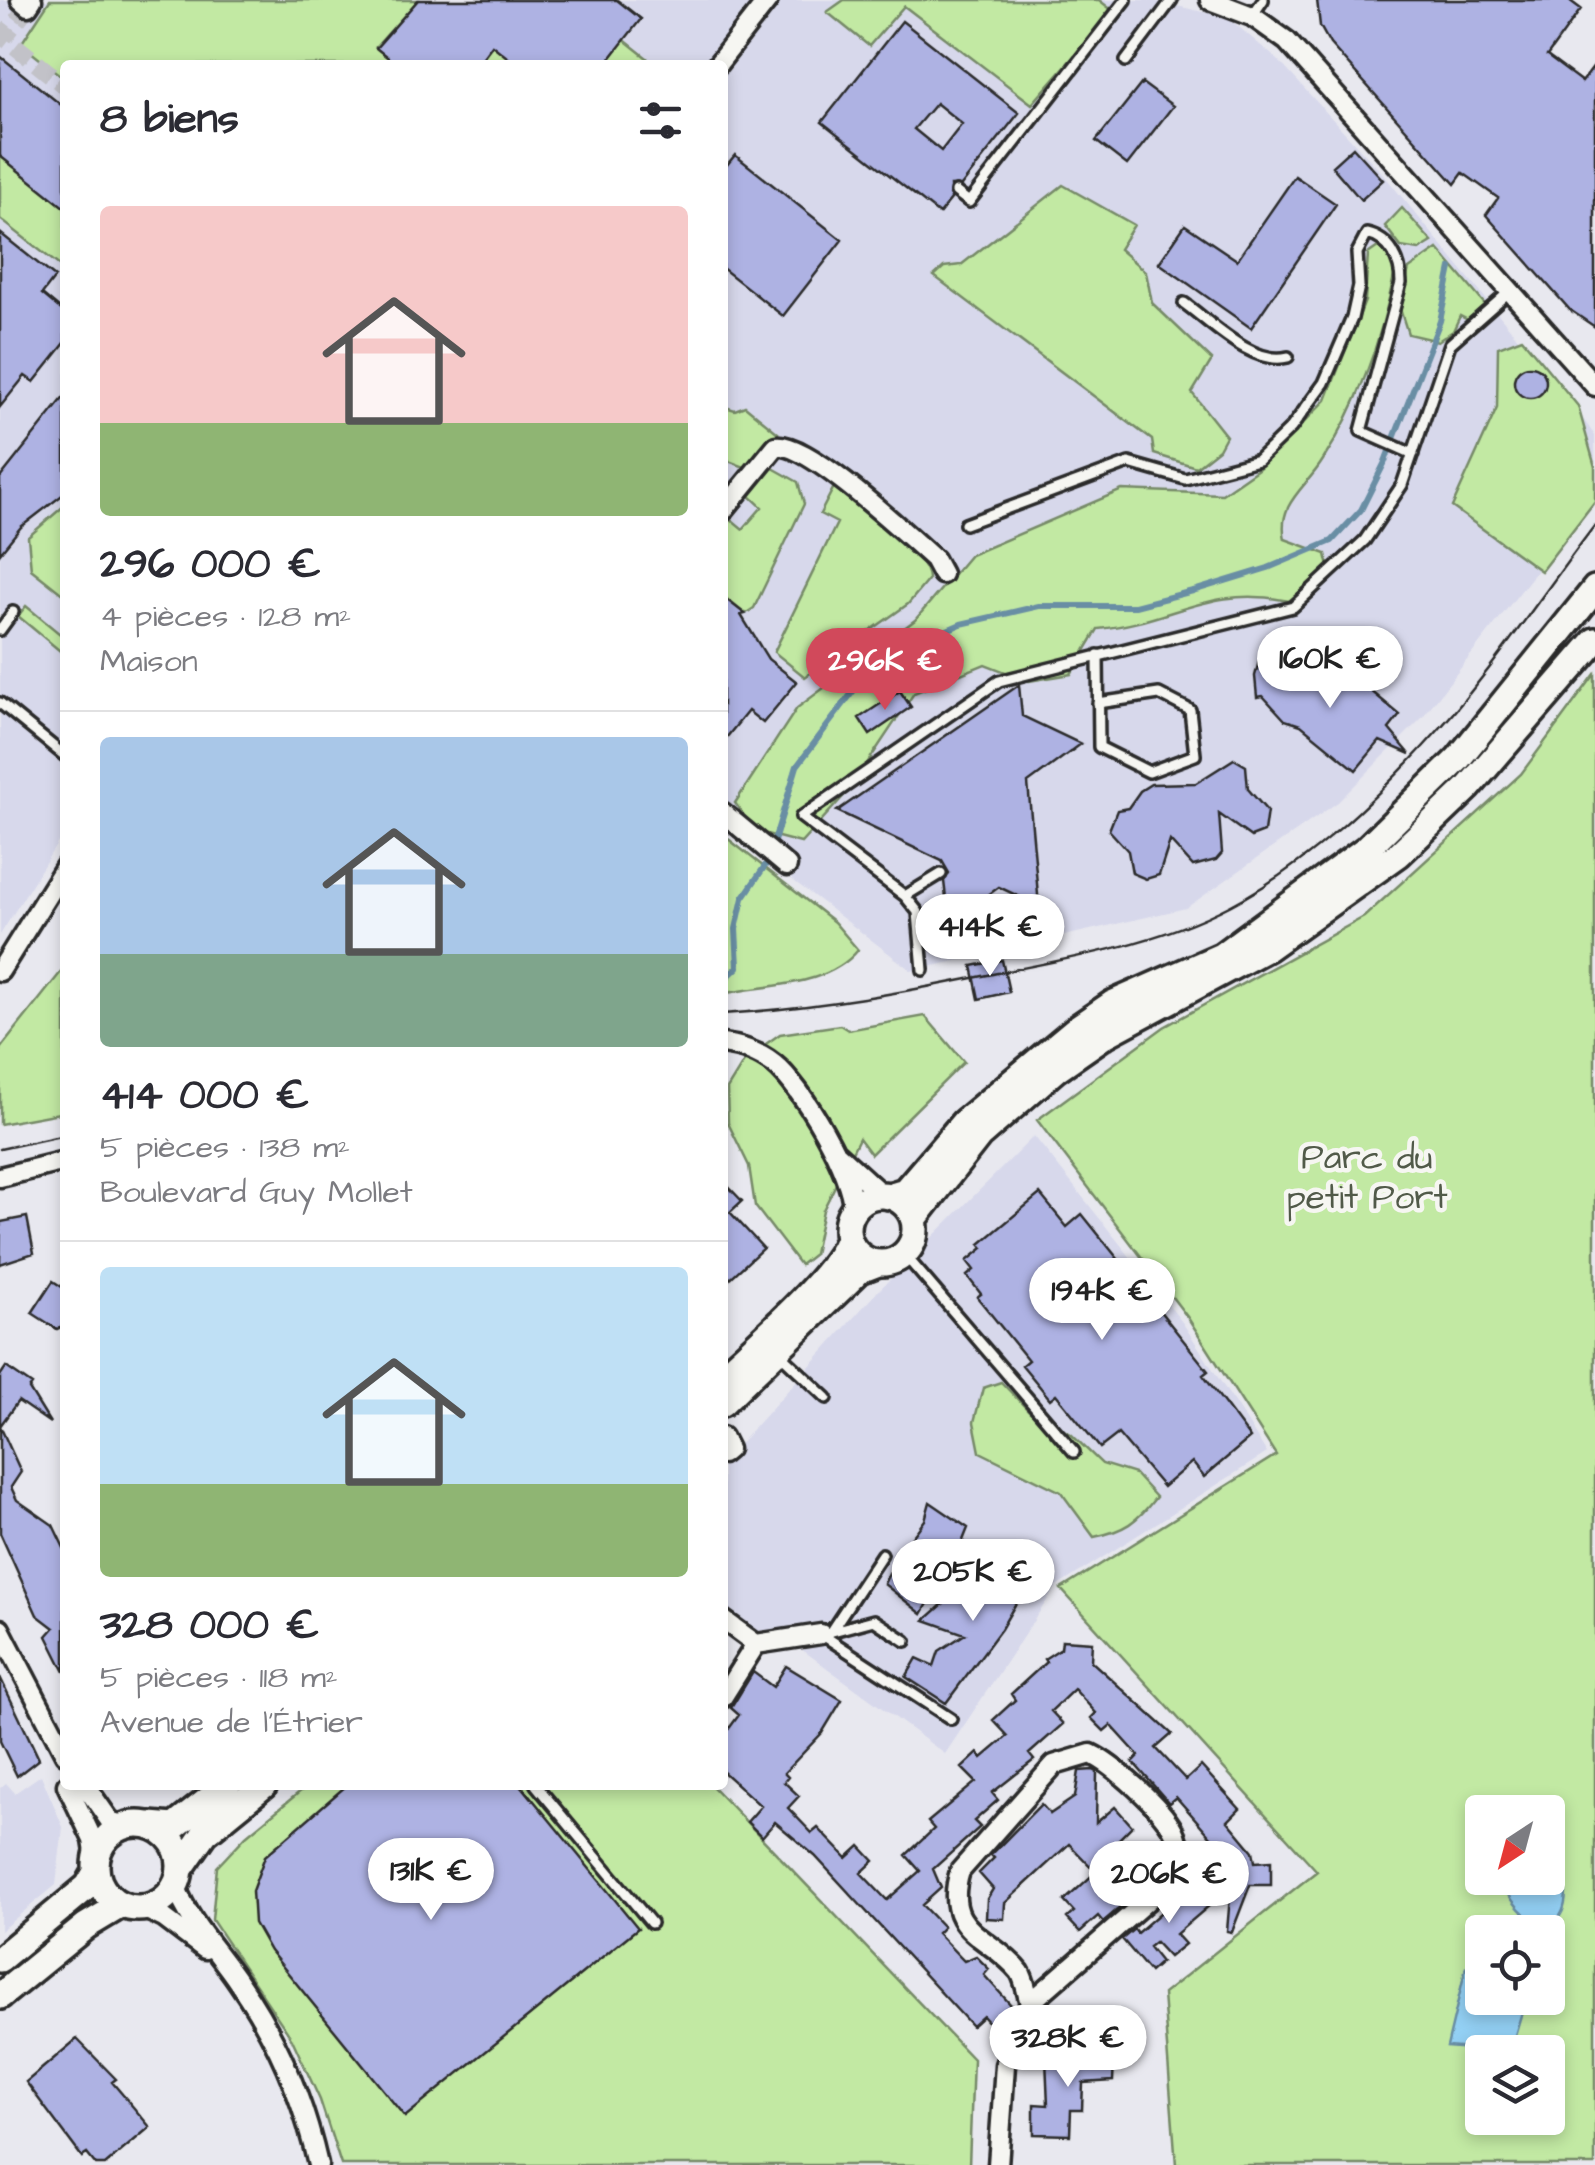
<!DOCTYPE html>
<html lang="fr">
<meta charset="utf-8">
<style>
:root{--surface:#fff;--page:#f7f7f7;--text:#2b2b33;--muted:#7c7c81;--line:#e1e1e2;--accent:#d1495b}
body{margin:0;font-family:"Architects Daughter",sans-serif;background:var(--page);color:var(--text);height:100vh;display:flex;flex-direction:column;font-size:38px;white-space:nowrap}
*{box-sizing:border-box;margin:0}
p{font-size:32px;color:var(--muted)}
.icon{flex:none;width:55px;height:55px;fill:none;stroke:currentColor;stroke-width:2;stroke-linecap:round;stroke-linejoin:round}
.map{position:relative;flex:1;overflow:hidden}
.side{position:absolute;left:60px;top:60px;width:668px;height:1730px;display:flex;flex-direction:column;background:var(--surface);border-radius:10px;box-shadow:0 5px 15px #0003}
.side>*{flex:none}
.needle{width:65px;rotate:216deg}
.tools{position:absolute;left:1465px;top:1795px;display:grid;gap:20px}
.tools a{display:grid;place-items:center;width:100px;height:100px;border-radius:10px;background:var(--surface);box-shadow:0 5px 15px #0003;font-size:50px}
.price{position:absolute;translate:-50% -85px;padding:0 22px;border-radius:35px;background:#fff;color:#222;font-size:32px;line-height:65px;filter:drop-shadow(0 2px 5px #0008)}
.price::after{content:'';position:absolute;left:50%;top:60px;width:30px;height:22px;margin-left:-15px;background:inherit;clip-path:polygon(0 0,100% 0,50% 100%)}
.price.on{background:var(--accent);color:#fff}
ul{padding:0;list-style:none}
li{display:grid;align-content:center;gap:20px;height:530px;padding:0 40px}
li+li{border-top:2px solid var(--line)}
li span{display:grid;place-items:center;height:310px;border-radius:10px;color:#555}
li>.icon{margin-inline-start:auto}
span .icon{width:180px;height:180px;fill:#fffc;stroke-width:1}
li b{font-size:42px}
h2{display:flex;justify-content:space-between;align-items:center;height:120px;padding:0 40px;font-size:42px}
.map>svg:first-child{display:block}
</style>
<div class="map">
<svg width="1595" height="2165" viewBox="0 0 1595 2165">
<rect width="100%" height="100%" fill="#e8e8ef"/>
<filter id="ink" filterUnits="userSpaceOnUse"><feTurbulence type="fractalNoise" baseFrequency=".01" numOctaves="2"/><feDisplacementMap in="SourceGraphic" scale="20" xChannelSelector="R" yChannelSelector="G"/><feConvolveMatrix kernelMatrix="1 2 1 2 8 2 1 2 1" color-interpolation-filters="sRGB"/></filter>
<g filter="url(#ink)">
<path fill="#d7d8eb" d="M0,0H1149L1227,17L1278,60L1383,174L1574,406L1595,436V496L1421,719L1338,802L1186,908L912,971L723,827L722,65H65V831L0,935Z
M1034,1136L1182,1322L1267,1453L1056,1587L945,1754L797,1646L772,1654L723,1609V1462L876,1293Z
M41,1775L63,1827L56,1885L0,1931V1788L6,1783L15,1793Z"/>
<path fill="#c2e9a3" stroke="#768a67" stroke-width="2.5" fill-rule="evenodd" d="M50,0H418L376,47L397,65H65V79L21,44Z
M527,0L517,65H477Z
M844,0H1099L1113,11L1032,104L904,6L869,46L827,12Z
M603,23L647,58L641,65H609L585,46Z
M0,156L65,208V270L0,219Z
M1063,185L1134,225L1119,249L1146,272L1152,303L1212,360L1192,393L1226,436L1219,449L1196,467L1154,454L1152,440L934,276L944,267L961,265Z
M1402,208L1432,242L1419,250L1401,247L1385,226Z
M1378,247L1389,255L1395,271C1382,337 1360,403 1323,460C1306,488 1277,503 1285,539L1326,554L1329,567L1289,601C1209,584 1173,622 1098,629L1071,674L1029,681L985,664L914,693L850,789L801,843L755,831L735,803L797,708L915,620L970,555L1122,490L1222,494L1258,469L1326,400L1365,301L1368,254Z
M1438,249L1493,314L1478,325L1460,316L1453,331L1438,341L1408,334L1399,306L1409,269Z
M1522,338L1578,406L1595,467V501L1541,571L1452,507L1497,408L1498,347Z
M722,406L735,410L745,406L778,433L750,469L723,459Z
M773,468L798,482L804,504L754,608L745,614L723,596V529L731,519L743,529L762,507L750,496Z
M834,487C857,493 930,557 928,580L908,604L805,677L774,652L837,523L820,514Z
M65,505V596L31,569L28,537Z
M26,606L65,638V655L18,616Z
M1595,674V2165H1176L1163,1994L1317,1871L1061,1589L1276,1455L1188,1318L1037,1120L1164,1027L1364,917L1521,774ZM1482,1812H1548V1878H1482ZM1482,1932H1548V1998H1482ZM1482,2052H1548V2118H1482Z
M722,834L834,922L858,950C827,988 767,984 723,994Z
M65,967V1112L0,1124V1049Z
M925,1016L964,1062L871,1154L859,1138L823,1210L814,1254L800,1265L755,1206L749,1166L728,1123L727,1089L746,1058L780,1034L840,1025L848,1030Z
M1001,1382L1030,1412L1071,1434L1102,1464L1135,1474L1156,1497C1137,1522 1124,1531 1094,1537L1061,1492L980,1452L974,1422L983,1388Z
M308,1785H711L973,2059L969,2165H341L320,2100L292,2039L212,1920L217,1867L246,1836Z"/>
<path fill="#93d0f4" stroke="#698ea4" stroke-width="2.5" d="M1548,1846L1558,1852C1586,1932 1533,1951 1500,1878H1548Z
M1466,1967L1482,1977V1998H1513L1524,2005L1510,2052L1447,2047Z"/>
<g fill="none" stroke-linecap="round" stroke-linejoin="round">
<path stroke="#698ea4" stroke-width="6" d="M774,841L797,766L858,685L903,649L961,624L1039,606H1135L1193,591L1268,568L1332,541L1361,510L1384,464L1440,321L1451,268
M722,982L738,967L736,929L743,898L767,863"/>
</g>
<path fill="#aeb2e3" stroke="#2b2b2b" stroke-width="2.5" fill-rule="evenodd" d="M418,0H617L641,19L605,65H517L492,45L477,65H397L376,48Z
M1317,0H1569L1581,9L1547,56L1582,82L1595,65V327L1570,310L1486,215L1498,198L1463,173L1455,184L1330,44L1320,26Z
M902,21L1019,113L961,186H950L951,199L939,214L822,122ZM936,103L962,124L941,151L914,129Z
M0,56L65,108V208L0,156Z
M1142,83L1173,106L1127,165L1096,141Z
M1353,147L1383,180L1361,200L1332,166Z
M735,155L842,240L783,316L722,268V171Z
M1295,176L1336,204L1251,328L1159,263L1185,225L1237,260Z
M0,233L55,277L42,294L65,313V343L34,382L25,376L0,407Z
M1514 382a16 16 0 1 1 32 0a16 16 0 1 1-32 0Z
M65,396V493L21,527L0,553V478Z
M722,596L745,614L741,615L768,659L797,682L763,723L748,711L722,743Z
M1262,650L1304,686L1318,687L1330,681L1334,684L1346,670L1400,715L1389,729L1410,754L1380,741L1356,770L1301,725L1285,720L1263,696L1257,697L1255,676Z
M1019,685L1022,716L1081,744L1028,783L1039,906L999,887L949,924L944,881L949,873L942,861L837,811Z
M900,691L911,707L870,735L859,718Z
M1234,759L1246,766L1248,789L1267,811L1264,832L1251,837L1219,814L1222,853L1216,860L1193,866L1170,841L1159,875L1146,879L1132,873L1128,851L1109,830L1117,810L1128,808L1140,791L1151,784L1196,783Z
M1002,960L1009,992L979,999L972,966Z
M722,1180L742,1201L730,1212L763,1248L722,1286Z
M1040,1194L1067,1227L1082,1214L1208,1371L1203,1375L1250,1438L1204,1477L1192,1462L1163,1487L1118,1434L1100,1448L1056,1394L1050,1399L1022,1365L1028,1360L977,1297L981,1294L967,1276L974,1270L967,1261L983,1248L980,1244Z
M27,1217L34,1253L0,1264L1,1222Z
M53,1281L65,1289V1325L57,1329L32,1313Z
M6,1367L32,1385L29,1389L50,1423L18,1401L0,1426L21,1472L11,1487L17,1500L53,1525L65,1550V1672L47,1636L54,1628L37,1615L0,1533V1376Z
M930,1502L968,1528L960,1548L937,1571L944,1575L922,1614L884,1584L895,1560L925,1520Z
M1001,1549L1043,1576L1027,1584L1001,1629L946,1703L906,1677L917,1658L934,1666L939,1651L965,1634L925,1620L962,1587L973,1594L985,1566Z
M1062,1640L1092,1642L1091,1661L1172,1734L1156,1748L1186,1780L1201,1766L1240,1809L1228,1821L1253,1851L1255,1862L1271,1861V1885H1250L1232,1932L1227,1931L1233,1862L1176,1797L1169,1803L1162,1795L1133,1762L1139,1756L1111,1725L1104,1731L1091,1718L1096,1713L1074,1689L1051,1711L1063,1724L1029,1754L1034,1760L992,1793L998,1800L974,1821L980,1827L933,1869L941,1888L922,1905L943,1927L937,1933L964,1961L976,1956L989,1969L984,1975L1011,2005L991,2025L983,2016L972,2026L815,1856L775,1822L762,1837L747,1822L761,1806L722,1771V1738L739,1715L731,1708L753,1672L773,1687L786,1666L842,1700L822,1733L784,1773L788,1777L784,1782L799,1796L788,1808L812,1833L818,1828L847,1858L860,1846L874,1861L861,1873L887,1900L920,1871L906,1855L934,1829L928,1822L976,1782L962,1768L978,1753L982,1758L1008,1736L993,1720L1015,1700L1011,1694L1046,1662L1044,1659L1061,1648Z
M0,1677L39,1759L17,1776L0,1741Z
M1093,1770L1097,1772L1096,1823L1115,1807L1132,1826L1113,1845L1165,1846L1164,1864H1157V1869L1138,1868L1131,1881L1120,1889L1127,1897L1117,1910L1103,1922L1098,1916L1080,1932L1067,1918L1074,1912L1064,1901L1096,1872L1069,1844L1005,1903L1004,1919L986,1918L987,1899L993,1889L979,1873L994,1858L991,1855L1041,1804L1050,1814L1075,1797L1079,1771Z
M347,1785H521L638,1928L405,2117L270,1951L254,1923L252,1891L265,1856Z
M1196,1882L1217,1899L1176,1934L1185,1944L1169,1957L1155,1942L1149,1947L1161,1962L1150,1972L1122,1939L1134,1929L1137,1933Z
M77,2039L116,2079L112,2082L150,2127L105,2165H96L87,2154L82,2157L26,2082Z
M1084,2047L1098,2059L1114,2060L1113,2081L1083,2083L1082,2110H1071L1070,2135L1034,2134V2104L1048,2105L1046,2059H1076Z"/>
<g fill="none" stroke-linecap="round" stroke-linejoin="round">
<path stroke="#c2c2c8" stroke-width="18" stroke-dasharray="18 9" stroke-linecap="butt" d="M28,6L4,37L65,86"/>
<g stroke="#2b2b2b" stroke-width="16">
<path id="lane" d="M1252,16L1263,0
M1126,61L1172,0
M956,192L969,202L1126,0
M1184,303C1212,323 1253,366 1288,357
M965,524L1129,463L1185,479L1258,460L1291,428L1324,383L1352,318L1359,286L1357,253L1367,234C1390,239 1401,261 1401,283L1361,431L1413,454
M0,630L13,612
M1098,655L1099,747L1149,772L1195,755L1190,710L1159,694L1098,703
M0,703L65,756
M905,896L941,874
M923,970L918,912L905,896L801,817L999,681L1293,607L1365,540L1402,485L1450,344L1510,291
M904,1254L1074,1452
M779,1353L827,1398
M831,1631L882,1554
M829,1632L874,1620L906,1641
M821,1634L951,1719
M536,1785L651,1923"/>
</g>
<g stroke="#2b2b2b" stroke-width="25">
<path id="street" d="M21,0L28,6L32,0
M1210,0L1252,16L1287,41L1595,386
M717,65L768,0
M722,512L776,446C808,441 907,535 934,559L942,574
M722,812L787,866
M0,971L65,867
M722,1044C741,1046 760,1053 774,1064C802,1086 853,1174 853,1209
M835,1152L882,1195
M0,1177L65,1161
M722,1437L728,1449L722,1454
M722,1619L756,1644L821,1634
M0,1629L65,1754
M722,1698L756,1644
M67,1785L93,1840L96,1859
M85,1785L110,1821L125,1826
M176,1887C190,1924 217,1950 239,1983C278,2039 303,2098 318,2165
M143,1908L164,1918L205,1949
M998,2165L1005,2065L1030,2003L1174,1877C1178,1861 1181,1846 1173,1830C1161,1807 1114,1765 1091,1754L1054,1765L960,1871C941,1934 991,1935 1020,1972C1025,1980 1027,1994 1030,2003"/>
</g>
<g stroke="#2b2b2b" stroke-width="32">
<path id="secondary" d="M847 1229a34 34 0 1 1 68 0a34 34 0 1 1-68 0Z
M889,1196L905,1191L964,1122L1077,1028L1112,1004L1221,956L1367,848L1458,759L1595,589
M914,1219L979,1136L1056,1069L1105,1035L1267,948L1399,854L1468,788L1595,641
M722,1376C751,1349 841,1271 848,1237
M722,1403L860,1270L878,1263
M96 1866a42 42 0 1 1 84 0a42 42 0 1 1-84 0Z
M150,1825L174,1827L227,1785
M180,1869L205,1833L264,1785
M0,1959L88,1886L96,1872
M0,1996L86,1926L121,1905"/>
</g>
<use href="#lane" stroke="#f6f6f2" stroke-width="9"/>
<use href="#street" stroke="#f6f6f2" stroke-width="18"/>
<use href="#secondary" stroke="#f6f6f2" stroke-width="25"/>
<path stroke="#2b2b2b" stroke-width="2.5" d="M722,1014C819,1008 912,991 1007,971C1089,955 1171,940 1244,898C1312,859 1371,803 1423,747C1488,678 1538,599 1595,525
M0,1149L65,1135"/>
</g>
</g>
<g text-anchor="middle" stroke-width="9" stroke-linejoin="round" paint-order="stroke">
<g font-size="35" fill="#515a49" stroke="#f6f6f2">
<text x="1367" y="1168">Parc du<tspan x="1367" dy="40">petit Port</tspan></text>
</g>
</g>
</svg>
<div class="tools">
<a><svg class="needle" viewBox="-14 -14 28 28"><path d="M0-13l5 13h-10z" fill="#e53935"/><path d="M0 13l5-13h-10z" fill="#7c7c81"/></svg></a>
<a><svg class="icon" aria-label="locate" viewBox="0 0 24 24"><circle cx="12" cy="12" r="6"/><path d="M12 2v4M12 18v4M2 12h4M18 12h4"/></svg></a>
<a><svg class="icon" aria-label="layers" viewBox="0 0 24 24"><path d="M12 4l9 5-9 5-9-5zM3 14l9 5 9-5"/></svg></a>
</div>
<b class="price" style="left:1330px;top:711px">160K €</b>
<b class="price on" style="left:885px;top:713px">296K €</b>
<b class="price" style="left:990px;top:979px">414K €</b>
<b class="price" style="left:1102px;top:1343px">194K €</b>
<b class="price" style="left:973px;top:1624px">205K €</b>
<b class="price" style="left:431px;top:1923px">131K €</b>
<b class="price" style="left:1169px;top:1926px">206K €</b>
<b class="price" style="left:1068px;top:2090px">328K €</b>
<section class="side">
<h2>8 biens<svg class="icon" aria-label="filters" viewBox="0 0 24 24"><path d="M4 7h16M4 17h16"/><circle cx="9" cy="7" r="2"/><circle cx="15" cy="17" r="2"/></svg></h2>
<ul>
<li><span style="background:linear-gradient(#f6c9c9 70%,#8fb573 0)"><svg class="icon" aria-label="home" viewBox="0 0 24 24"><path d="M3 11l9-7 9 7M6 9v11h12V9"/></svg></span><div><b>296 000 €</b><p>4 pièces · 128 m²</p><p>Maison</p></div></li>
<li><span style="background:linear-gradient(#a9c7e8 70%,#7fa58c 0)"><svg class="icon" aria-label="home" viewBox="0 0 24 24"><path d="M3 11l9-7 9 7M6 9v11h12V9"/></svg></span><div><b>414 000 €</b><p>5 pièces · 138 m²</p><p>Boulevard Guy Mollet</p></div></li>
<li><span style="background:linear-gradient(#bfe0f5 70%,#8fb573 0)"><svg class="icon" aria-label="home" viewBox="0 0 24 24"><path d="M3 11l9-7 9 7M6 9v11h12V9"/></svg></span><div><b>328 000 €</b><p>5 pièces · 118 m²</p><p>Avenue de l'Étrier</p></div></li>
</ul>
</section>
</div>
